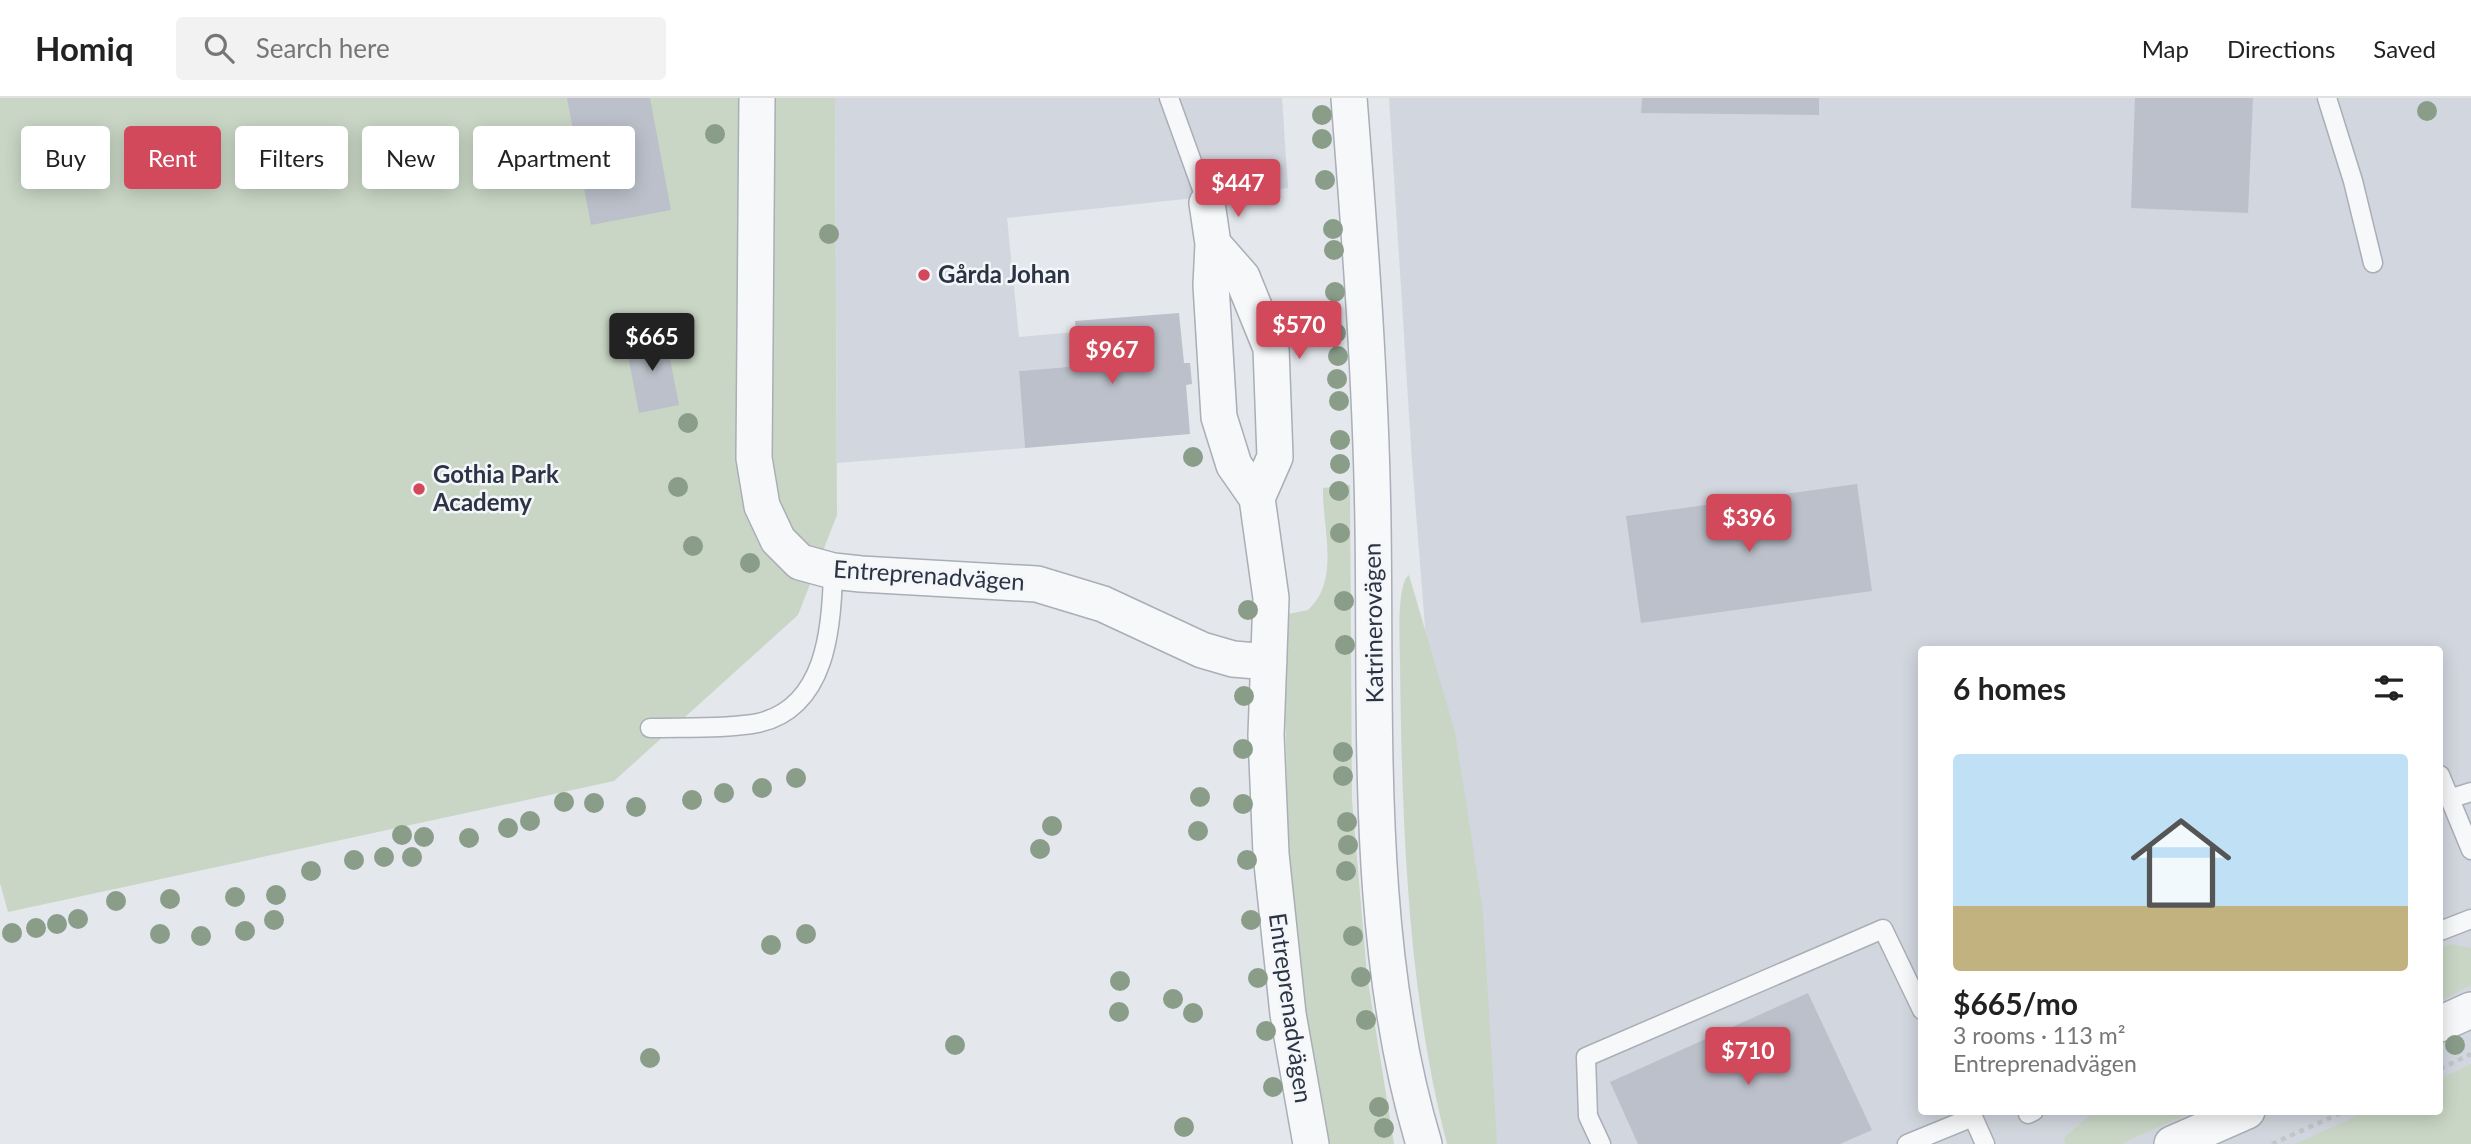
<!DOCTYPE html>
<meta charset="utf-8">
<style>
:root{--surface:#fff;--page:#f2f2f2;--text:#222;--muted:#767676;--line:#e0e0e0;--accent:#d1495b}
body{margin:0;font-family:Lato,sans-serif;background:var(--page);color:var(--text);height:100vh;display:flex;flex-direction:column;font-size:26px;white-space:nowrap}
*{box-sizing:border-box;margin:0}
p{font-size:23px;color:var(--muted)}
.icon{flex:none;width:38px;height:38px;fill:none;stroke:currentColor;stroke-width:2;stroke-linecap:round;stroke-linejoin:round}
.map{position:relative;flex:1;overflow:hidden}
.drawer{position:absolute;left:1918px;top:548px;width:525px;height:469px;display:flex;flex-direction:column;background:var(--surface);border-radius:7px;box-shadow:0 4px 18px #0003}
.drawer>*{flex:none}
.banner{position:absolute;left:21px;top:28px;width:665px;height:63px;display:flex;gap:14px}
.price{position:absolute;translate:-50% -60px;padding:0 16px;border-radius:7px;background:var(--accent);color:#fff;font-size:23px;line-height:46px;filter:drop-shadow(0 2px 4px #0008)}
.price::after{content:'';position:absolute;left:50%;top:42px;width:21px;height:16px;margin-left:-10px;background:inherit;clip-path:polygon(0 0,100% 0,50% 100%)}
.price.on{background:#222;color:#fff}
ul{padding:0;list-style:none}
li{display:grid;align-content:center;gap:14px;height:371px;padding:0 35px}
li span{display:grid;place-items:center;height:217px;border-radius:7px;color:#555}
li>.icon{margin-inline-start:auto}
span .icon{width:126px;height:126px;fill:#fffc;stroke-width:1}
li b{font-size:30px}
h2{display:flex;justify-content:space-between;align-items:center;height:84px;padding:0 35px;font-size:30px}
.pill{padding:0 24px;border-radius:7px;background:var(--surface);box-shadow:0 4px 18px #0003;font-size:24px;line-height:63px}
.pill.on{background:var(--accent);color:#fff}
header{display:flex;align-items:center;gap:42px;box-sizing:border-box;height:98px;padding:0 35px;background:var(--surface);border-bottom:2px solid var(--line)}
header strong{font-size:33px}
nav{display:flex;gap:38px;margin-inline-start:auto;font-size:24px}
.search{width:490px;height:63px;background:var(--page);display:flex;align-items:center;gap:18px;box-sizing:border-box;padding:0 24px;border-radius:7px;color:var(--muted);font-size:26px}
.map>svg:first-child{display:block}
</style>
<header>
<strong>Homiq</strong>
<div class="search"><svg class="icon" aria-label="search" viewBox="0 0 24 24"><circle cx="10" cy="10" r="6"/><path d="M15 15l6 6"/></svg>Search here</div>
<nav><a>Map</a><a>Directions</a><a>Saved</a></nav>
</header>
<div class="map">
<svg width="2471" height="1046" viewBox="0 0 2471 1046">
<rect width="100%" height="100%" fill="#e4e7ec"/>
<path fill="#d2d6de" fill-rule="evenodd" d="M835,0H1282L1288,90L1007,120L1019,239L1076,234L1079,268L1019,273L1025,350L837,365Z
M1389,0H2471V1046H1456L1430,592L1412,364ZM1922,551H2440V1013H1922Z"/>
<path fill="#c9d6c5" d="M0,0H835L837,417L798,517L614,683L8,814L0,785Z
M1350,387L1352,702L1367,877L1394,1046H1327L1309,955L1289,783L1283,517L1308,512C1341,482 1322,430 1323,390Z
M1409,477L1455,634L1475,762L1483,815L1497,1046H1447C1407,892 1402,723 1400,565C1400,548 1396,486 1409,477Z
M2451,846L2471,850V887L2440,903V850Z
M2471,966V1046H2295L2368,1013H2440V981Z
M2095,1013H2194L2121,1046H2065L2064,1040Z"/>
<path fill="#bbc0ca" d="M567,0H650L671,112L591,127Z
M1642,0H1819V17L1641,15Z
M2135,0H2253L2248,115L2131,110Z
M1179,215L1184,265H1190L1192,286L1186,287L1190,336L1025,350L1019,273L1079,268L1075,223Z
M665,235L679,307L639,315L625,242Z
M1857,386L1872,493L1641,525L1626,418Z
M1808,895L1872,1032L1840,1046H1638L1610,984Z"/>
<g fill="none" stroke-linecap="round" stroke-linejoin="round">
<g stroke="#a9aeb7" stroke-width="21">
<path id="lane" d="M1169,0L1207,105
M2327,0L2353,83L2373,165
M650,630C681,629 728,631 758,625C826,610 832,530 833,473
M2440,677L2471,752
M2452,700L2471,694
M2440,833L2471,821
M2028,1016L2034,1013
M1601,1046L1588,1018L1586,959L1883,831L1922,912
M1907,1046L1973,1019L1985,1046"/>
</g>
<g stroke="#a9aeb7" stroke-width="38">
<path id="street" d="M757,0L754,360L762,408L778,442L800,464L833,473L861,476L1037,486L1103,506L1202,552L1233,561L1269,564
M1349,0C1360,142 1371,284 1373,427C1376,629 1365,851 1424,1046
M1207,105L1213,146L1211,187L1219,319L1234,367L1257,400L1271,500L1266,637L1271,756L1288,916L1311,1046
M1213,146L1242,179L1271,250L1275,359L1257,400
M2440,926L2471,912
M2172,1046L2247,1013"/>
</g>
<path stroke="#c2c5cb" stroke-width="4.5" stroke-dasharray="5 5" stroke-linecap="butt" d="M2440,971L2471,956
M2272,1046L2345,1013"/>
<use href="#lane" stroke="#f7f8fa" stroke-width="18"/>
<use href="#street" stroke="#f7f8fa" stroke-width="35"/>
</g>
<g fill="#899d89">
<circle cx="2427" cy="13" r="10"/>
<circle cx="1322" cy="17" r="10"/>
<circle cx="715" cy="36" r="10"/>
<circle cx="1322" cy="41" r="10"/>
<circle cx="1325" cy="82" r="10"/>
<circle cx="1333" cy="131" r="10"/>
<circle cx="829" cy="136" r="10"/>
<circle cx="1334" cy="152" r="10"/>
<circle cx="1335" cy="194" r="10"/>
<circle cx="1336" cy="235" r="10"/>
<circle cx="1338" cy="258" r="10"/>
<circle cx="1337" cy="281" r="10"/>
<circle cx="1339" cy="303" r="10"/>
<circle cx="688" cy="325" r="10"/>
<circle cx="1340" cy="342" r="10"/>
<circle cx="1193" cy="359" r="10"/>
<circle cx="1340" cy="366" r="10"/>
<circle cx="678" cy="389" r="10"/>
<circle cx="1339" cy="393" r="10"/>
<circle cx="1340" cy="435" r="10"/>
<circle cx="693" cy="448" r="10"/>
<circle cx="750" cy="465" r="10"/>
<circle cx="1344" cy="503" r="10"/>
<circle cx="1248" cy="512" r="10"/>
<circle cx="1345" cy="547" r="10"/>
<circle cx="1244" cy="598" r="10"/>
<circle cx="1243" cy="651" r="10"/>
<circle cx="1343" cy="654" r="10"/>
<circle cx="1343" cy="678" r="10"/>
<circle cx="796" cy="680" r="10"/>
<circle cx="762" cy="690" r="10"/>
<circle cx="724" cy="695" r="10"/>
<circle cx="1200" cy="699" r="10"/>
<circle cx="692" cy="702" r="10"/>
<circle cx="564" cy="704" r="10"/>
<circle cx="594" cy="705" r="10"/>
<circle cx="1243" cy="706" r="10"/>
<circle cx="636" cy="709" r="10"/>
<circle cx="530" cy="723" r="10"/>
<circle cx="1347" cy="724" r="10"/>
<circle cx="1052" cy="728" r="10"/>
<circle cx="508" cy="730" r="10"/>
<circle cx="1198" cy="733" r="10"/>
<circle cx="402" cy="737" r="10"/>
<circle cx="424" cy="739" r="10"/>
<circle cx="469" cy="740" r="10"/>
<circle cx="1348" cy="747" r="10"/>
<circle cx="1040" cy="751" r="10"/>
<circle cx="384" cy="759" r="10"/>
<circle cx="412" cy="759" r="10"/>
<circle cx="354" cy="762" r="10"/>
<circle cx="1247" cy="762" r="10"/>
<circle cx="311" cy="773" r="10"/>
<circle cx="1346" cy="773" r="10"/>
<circle cx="276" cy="797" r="10"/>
<circle cx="235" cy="799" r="10"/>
<circle cx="170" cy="801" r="10"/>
<circle cx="116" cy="803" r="10"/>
<circle cx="78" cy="821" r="10"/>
<circle cx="274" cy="822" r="10"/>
<circle cx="1251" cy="822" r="10"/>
<circle cx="57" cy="826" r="10"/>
<circle cx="36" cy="830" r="10"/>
<circle cx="245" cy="833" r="10"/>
<circle cx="12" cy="835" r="10"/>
<circle cx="160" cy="836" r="10"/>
<circle cx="806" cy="836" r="10"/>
<circle cx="201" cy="838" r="10"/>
<circle cx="1353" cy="838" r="10"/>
<circle cx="771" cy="847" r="10"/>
<circle cx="1361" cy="879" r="10"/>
<circle cx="1258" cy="880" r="10"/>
<circle cx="1120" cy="883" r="10"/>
<circle cx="1173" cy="901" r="10"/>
<circle cx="1119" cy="914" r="10"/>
<circle cx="1193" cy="915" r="10"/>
<circle cx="1366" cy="922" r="10"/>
<circle cx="1266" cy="933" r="10"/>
<circle cx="955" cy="947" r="10"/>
<circle cx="2455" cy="947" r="10"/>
<circle cx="650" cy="960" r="10"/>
<circle cx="1273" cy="989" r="10"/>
<circle cx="1379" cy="1009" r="10"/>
<circle cx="1184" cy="1029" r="10"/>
<circle cx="1384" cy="1030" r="10"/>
</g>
<g fill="#d1495b" stroke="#f4f6f9" stroke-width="2.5">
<circle cx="924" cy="177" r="7"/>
<circle cx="419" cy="391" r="7"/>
</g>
<g text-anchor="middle" stroke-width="5" stroke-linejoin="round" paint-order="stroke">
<g font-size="24" font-weight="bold" fill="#2b3445" stroke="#f4f6f9" text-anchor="start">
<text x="938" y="185">Gårda Johan</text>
<text x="433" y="385">Gothia Park<tspan x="433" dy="28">Academy</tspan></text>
</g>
<g font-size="24" fill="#2b3445" stroke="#f4f6f9">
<text transform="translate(929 478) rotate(4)" y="8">Entreprenadvägen</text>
<text transform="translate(1374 525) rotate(-91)" y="8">Katrinerovägen</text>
<text transform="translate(1290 910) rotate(82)" y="8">Entreprenadvägen</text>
</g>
</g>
</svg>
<b class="price" style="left:1238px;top:121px">$447</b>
<b class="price" style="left:1299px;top:263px">$570</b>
<b class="price on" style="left:652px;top:275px">$665</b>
<b class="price" style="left:1112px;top:288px">$967</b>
<b class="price" style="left:1749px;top:456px">$396</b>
<b class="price" style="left:1748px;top:989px">$710</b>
<div class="banner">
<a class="pill">Buy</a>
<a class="pill on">Rent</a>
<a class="pill">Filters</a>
<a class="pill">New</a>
<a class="pill">Apartment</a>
</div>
<section class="drawer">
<h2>6 homes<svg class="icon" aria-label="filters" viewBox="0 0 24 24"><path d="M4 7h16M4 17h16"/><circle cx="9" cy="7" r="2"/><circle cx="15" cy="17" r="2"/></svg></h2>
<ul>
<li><span style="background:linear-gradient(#bfe0f5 70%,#c2b280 0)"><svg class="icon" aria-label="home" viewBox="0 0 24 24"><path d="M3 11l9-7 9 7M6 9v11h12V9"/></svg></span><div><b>$665/mo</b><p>3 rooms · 113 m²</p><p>Entreprenadvägen</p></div></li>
</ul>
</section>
</div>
